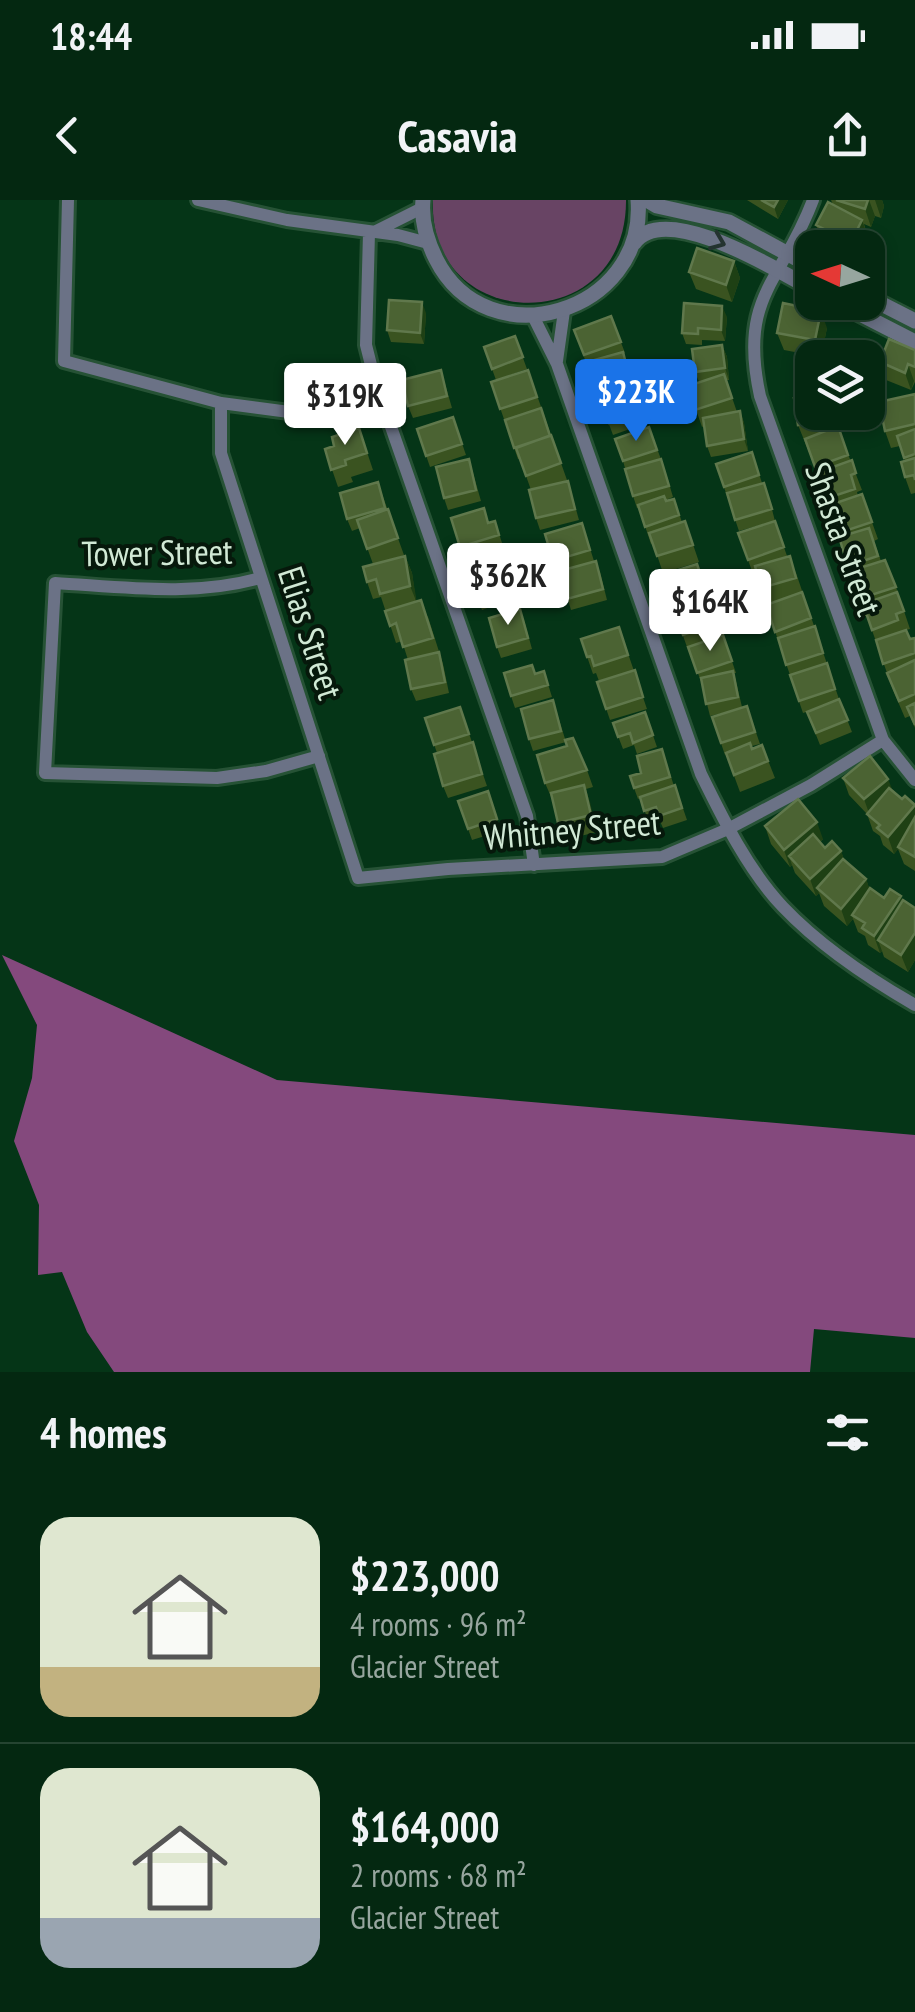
<!DOCTYPE html>
<meta charset="utf-8">
<style>
:root{--surface:#042811;--page:#12341f;--text:#f1f3f6;--muted:#97a69f;--line:#254431;--accent:#1a73e8}
body{margin:0;font-family:"PT Sans Narrow",sans-serif;background:var(--page);color:var(--text);height:100vh;display:flex;flex-direction:column;font-size:38px;white-space:nowrap}
*{box-sizing:border-box;margin:0}
p{font-size:32px;color:var(--muted)}
.icon{flex:none;width:55px;height:55px;fill:none;stroke:currentColor;stroke-width:2;stroke-linecap:round;stroke-linejoin:round}
.map{position:relative;height:1172px;overflow:hidden}
.sheet{display:flex;flex-direction:column;background:var(--surface);flex:1}
.sheet>*{flex:none}
.needle{width:65px;rotate:274deg}
.tools{position:absolute;left:795px;top:30px;display:grid;gap:20px}
.tools a{display:grid;place-items:center;width:90px;height:90px;border-radius:20px;background:var(--surface);box-shadow:0 5px 15px #0003,0 0 0 2px var(--line);font-size:50px}
.price{position:absolute;translate:-50% -85px;padding:0 22px;border-radius:10px;background:#fff;color:#222;font-size:32px;line-height:65px;filter:drop-shadow(0 2px 5px #0008)}
.price::after{content:'';position:absolute;left:50%;top:60px;width:30px;height:22px;margin-left:-15px;background:inherit;clip-path:polygon(0 0,100% 0,50% 100%)}
.price.on{background:var(--accent);color:#fff}
ul{padding:0;list-style:none}
li{display:flex;align-items:center;gap:30px;height:250px;padding:0 40px}
li+li{border-top:2px solid var(--line)}
li span{display:grid;place-items:center;flex:none;width:280px;height:200px;border-radius:30px;color:#555}
li>.icon{margin-inline-start:auto}
span .icon{width:120px;height:120px;fill:#fffc;stroke-width:1}
li b{font-size:42px}
h2{display:flex;justify-content:space-between;align-items:center;height:120px;padding:0 40px;font-size:42px}
.status{display:flex;justify-content:space-between;align-items:center;height:70px;padding:0 50px;background:var(--surface);direction:ltr}
.status svg{height:28px;fill:currentColor}
header{display:flex;justify-content:space-between;align-items:center;height:130px;padding:0 40px;background:var(--surface);font-size:45px;font-weight:800}
.map>svg:first-child{display:block}
</style>
<div class="status"><b>18:44</b><svg viewBox="0 0 49 12"><path d="M0 12V9h3v3zM5 12V6h3v6zM10 12V3h3v9zM15 12V0h3v12zM26 1h20v11H26zM47 4h2v5h-2z"/></svg></div>
<header><svg class="icon" aria-label="back" viewBox="0 0 24 24"><path d="M15 5l-7 7 7 7"/></svg>Casavia<svg class="icon" aria-label="share" viewBox="0 0 24 24"><path d="M12 15V3M7 8l5-5 5 5M5 13v7h14v-7"/></svg></header>
<div class="map">
<svg width="915" height="1172" viewBox="0 0 915 1172">
<rect width="100%" height="100%" fill="#053517"/>
<path fill="#684464" d="M433,0H626C627,139 427,135 433,0Z"/>
<path fill="#84497d" d="M2,755L277,880L915,935V1138L814,1129L810,1172H114L87,1132L62,1072L38,1075L39,1005L14,941L32,878L37,825Z"/>
<g fill="none" stroke-linecap="round" stroke-linejoin="round">
<g stroke="#265235" stroke-width="18">
<path id="minor" d="M68,0L64,161L221,203L342,219L385,211
M198,0L287,20L398,35L428,43
M813,0C782,83 738,95 760,196L883,540L915,580
M376,31L422,8
M369,33L366,145L375,181L527,616L534,665
M533,116L557,164L701,574C723,619 748,670 783,707C821,747 868,778 915,805
M557,161L564,111
M221,203V253L358,678L448,669L662,657L728,629L811,585L883,540
M260,378C194,397 123,387 55,383L45,573L217,578L266,571L319,556"/>
</g>
<g stroke="#265235" stroke-width="20">
<path id="tertiary" d="M423,0C421,20 427,41 436,59C487,161 647,113 638,0
M647,0L657,6L729,22L812,67
M634,43C665,0 777,70 812,89
M868,97L915,121
M837,102L915,142"/>
</g>
<use href="#minor" stroke="#6b7286" stroke-width="12"/>
<use href="#tertiary" stroke="#6b7286" stroke-width="15"/>
</g>
<path fill="#3a5320" d="M747,0H788L778,19Z
M831,0H882L884,6L881,18L875,16L871,27L864,24L868,37L863,48H834L823,42L816,25L833,5Z
M734,61L740,78L732,102L696,89L689,72Z
M426,113L424,144L391,142L387,130Z
M611,116L625,153L623,154L635,190L632,191L644,224L613,235L574,130Z
M727,117L725,141L702,140V145L686,144L682,133Z
M827,128L821,157L784,150L777,133Z
M515,136L527,169L496,180L484,147Z
M722,145L727,157L729,180H726L737,212L740,211L744,223L748,251L711,257L707,246L704,226L702,227L688,186L699,182L695,172Z
M915,150V182L911,190L886,180L880,162Z
M441,170L452,208L413,218L408,206Z
M528,170L567,280L560,283L568,281L579,320L540,330L536,318L531,290L520,259H518L491,182Z
M915,194V293L911,294L905,277V261L900,246L891,248L885,231Z
M812,212H835L841,236L862,290L857,292L858,296L862,294L878,339L874,341L881,361L896,387L910,429L906,430L910,439L915,438V528L910,516L905,518L893,490L867,416H865L859,399L817,272L798,225Z
M453,217L466,255L430,267L417,229Z
M649,227L665,270L673,297L666,300V301L674,299L682,322L685,321L699,362L663,373L653,343L651,344L639,308H637L633,296L623,261Z
M359,228L373,270L351,277L353,282L338,287L325,249L334,246Z
M752,252L762,283H764L768,294L775,321L787,356L796,373L839,499L852,532L820,545L807,512L813,510L803,513L766,405H767L756,370L752,371L738,333L768,323L739,331L716,264Z
M469,259L481,301L448,310L444,298Z
M382,294L404,355L391,360L405,356L412,373L416,402L428,417L443,464L449,493L416,501L411,489L408,460L402,441L396,443L381,397L373,399L367,382L373,364L360,328L352,331L347,319Z
M495,321L503,346L464,358L460,347Z
M582,323L594,361L600,372L607,400L571,410L560,372H558L545,334Z
M503,360L517,397L482,410L468,373Z
M697,364L710,402L707,403L719,436L687,447L671,402Z
M524,420L532,449L501,458L497,447Z
M619,427L647,509L610,520L597,482L599,481L596,473L593,474L581,439Z
M723,435L736,473H734L742,507L747,506L760,544L752,546V549L762,545L775,578L740,592L726,554L725,555L712,517L727,512L710,516L702,484L688,447Z
M544,471L552,497L515,508L511,496L536,474Z
M553,500L566,542L533,551L529,539Z
M460,507L487,586L448,598L443,586L437,553L425,518Z
M645,512L657,547L637,554L634,545L623,549L613,523Z
M666,561L674,586L675,585L687,620L663,628L659,619L649,623L640,598L638,599L634,588L641,573Z
M587,570L593,587L586,589L597,632L564,640L558,623L552,599L545,583Z
M843,578L893,590L902,599L915,604V671L904,664L898,649L894,654L883,645L880,636L873,631L867,614L849,595Z
M488,591L501,631L472,640L458,601Z
M765,626L823,639L820,642L825,648L841,651L844,660L866,679L869,688L915,760L908,772L884,757L882,751L880,753L868,745L865,736L858,732L853,719L847,726L824,706L819,693L816,696L795,673L792,665L790,667L771,644Z"/>
<path fill="#1e4014" d="M778,0H788L778,19L774,7Z
M869,0L875,16L871,27L865,9Z
M875,0H882L884,6L881,18Z
M862,20L868,37L863,48H853L851,42Z
M734,61L740,78L732,102L726,85Z
M422,102L426,113L424,144L420,133Z
M722,106L727,117L725,141L721,130Z
M821,111L827,128L821,157L815,140Z
M722,145L727,157L729,180L725,168Z
M908,164L914,181L911,190L905,173Z
M740,211L744,223L748,251L744,239Z
M405,356L412,373L417,403L410,386Z
M888,579L895,596L870,616L864,599Z
M584,585L590,602L597,632L591,615Z
M915,605V629L894,654L888,637Z
M817,622L823,639L795,662L789,656L792,665L790,667L784,650Z
M841,651L847,668L817,688L819,693L816,696L810,679Z
M866,679L872,696L852,715L853,719L847,726L841,709Z
M901,696L907,713L878,740L882,751L880,753L874,736Z
M915,733V760L908,772L901,755Z"/>
<path fill="#4b6333" stroke="#60784c" stroke-width="2.5" d="M761,0H778L774,7Z
M836,0H868L865,9Z
M828,2L862,20L851,42L816,25Z
M697,48L734,61L726,85L689,72Z
M389,100L422,102L420,133L387,130Z
M684,103L722,106L721,130L698,128V134L682,133Z
M783,103L821,111L815,140L777,133Z
M611,116L621,142L584,155L574,130Z
M515,136L523,157L492,169L484,147Z
M889,139L915,150V167L908,164L905,173L880,162Z
M722,145L725,168L695,172L692,149Z
M623,152L630,179L595,189L587,162Z
M441,170L447,196L408,206L402,180Z
M528,170L537,197L500,209L491,182Z
M724,174L732,198L695,210L688,186Z
M631,187L640,212L609,223L599,198Z
M915,194V224L885,231L879,202Z
M812,196V212H834L835,220L798,225L794,198Z
M541,208L550,236L514,248L505,220Z
M740,211L744,239L707,246L703,218Z
M453,217L462,244L426,256L417,229Z
M838,226L848,255L815,267L805,239Z
M649,227L657,250L623,261L615,239Z
M359,228L367,253L345,260L346,265L331,270L325,249L334,246L332,237Z
M915,229V254L904,258L897,236Z
M551,235L561,263L526,276L516,248Z
M752,252L759,275L724,287L716,264Z
M915,258V280L914,275L905,277L901,262Z
M469,259L476,290L444,298L436,267Z
M661,259L669,286L633,296L625,269Z
M852,260L856,273L851,275L855,289L825,299L816,273Z
M568,281L575,309L536,318L529,290Z
M378,282L385,308L347,319L340,293Z
M764,283L772,309L735,320L727,293Z
M862,294L872,322L836,334L827,306Z
M664,296L666,301L674,299L679,315L645,327L638,305Z
M484,308L488,323L495,321L499,335L460,347L451,318Z
M388,309L398,338L367,349L357,320Z
M685,321L693,345L657,356L649,333Z
M775,321L784,347L748,360L738,333Z
M582,323L590,350L553,361L545,334Z
M869,328L878,356L848,366L839,337Z
M405,356L410,386L380,394L376,379L367,382L363,367Z
M790,356L796,378L761,388L755,366Z
M503,360L513,386L477,399L468,373Z
M885,360L896,387L859,399L850,371Z
M596,361L603,389L567,399L560,371Z
M697,364L706,391L671,402L662,375Z
M802,392L811,418L775,432L766,405Z
M897,392L904,411L896,414L898,420L872,430L863,404Z
M706,399L714,424L683,435L674,410Z
M421,400L433,438L403,447L396,423L390,426L385,411Z
M520,409L528,438L497,447L489,418Z
M815,426L823,453L786,465L778,438Z
M619,427L628,455L594,466L591,456L587,457L581,439Z
M906,430L910,439L915,438V453L883,464L876,440Z
M723,435L732,461L697,473L688,447Z
M439,452L445,482L411,489L405,460Z
M915,460V494L899,501L887,473Z
M827,463L835,489L799,501L790,475Z
M532,465L535,474L544,471L548,485L511,496L504,473Z
M635,470L643,497L606,509L597,482Z
M733,471L738,497L706,504L701,478Z
M839,499L848,520L816,533L807,512Z
M553,500L561,531L529,539L521,509Z
M915,503V525L907,507Z
M747,506L755,532L721,543L712,517Z
M460,507L469,534L434,545L425,518Z
M645,512L653,535L633,543L630,533L618,537L613,523Z
M573,538L587,570L545,583L537,555L567,546L565,540Z
M473,542L482,574L443,586L434,554Z
M750,543L752,549L762,545L768,561L734,575L726,553Z
M662,549L670,577L634,588L630,576L641,573L637,556Z
M870,556L888,579L864,599L843,578Z
M584,585L591,615L558,623L551,593Z
M675,585L682,608L659,616L656,607L644,611L640,597Z
M889,588L902,599L905,596L915,605L888,637L877,628L880,625L867,614Z
M488,591L497,619L468,629L458,601Z
M798,599L817,622L784,650L765,626Z
M915,617V657L898,647Z
M813,634L825,648L832,641L841,651L810,679L789,656Z
M843,659L866,679L841,709L817,688Z
M870,688L884,698L890,689L901,696L874,736L862,728L865,723L852,715Z
M903,700L915,708V733L901,755L878,740Z"/>
<defs><path id="oneway-chevron" d="M-2-3.5L2.5 0L-2 3.5" fill="none" stroke-width="1.6" stroke-linecap="round" stroke-linejoin="round" transform="scale(2.5)"/></defs>
<use stroke="#243330" href="#oneway-chevron" transform="translate(718 42) rotate(22)"/>
<g text-anchor="middle" stroke-width="8" stroke-linejoin="round" paint-order="stroke">
<g font-size="35" fill="#d1e9d5" stroke="#06180b">
<text transform="translate(843 339) rotate(70)" y="12">Shasta Street</text>
<text transform="translate(157 353) rotate(-1)" y="12">Tower Street</text>
<text transform="translate(310 433) rotate(72)" y="12">Elias Street</text>
<text transform="translate(572 630) rotate(-5)" y="12">Whitney Street</text>
</g>
</g>
</svg>
<div class="tools">
<a><svg class="needle" viewBox="-14 -14 28 28"><path d="M0-13l5 13h-10z" fill="#e53935"/><path d="M0 13l5-13h-10z" fill="#97a69f"/></svg></a>
<a><svg class="icon" aria-label="layers" viewBox="0 0 24 24"><path d="M12 4l9 5-9 5-9-5zM3 14l9 5 9-5"/></svg></a>
</div>
<b class="price on" style="left:636px;top:244px">$223K</b>
<b class="price" style="left:345px;top:248px">$319K</b>
<b class="price" style="left:508px;top:428px">$362K</b>
<b class="price" style="left:710px;top:454px">$164K</b>
</div>
<section class="sheet">
<h2>4 homes<svg class="icon" aria-label="filters" viewBox="0 0 24 24"><path d="M4 7h16M4 17h16"/><circle cx="9" cy="7" r="2"/><circle cx="15" cy="17" r="2"/></svg></h2>
<ul>
<li><span style="background:linear-gradient(#dfe7d0 75%,#c2b280 0)"><svg class="icon" aria-label="home" viewBox="0 0 24 24"><path d="M3 11l9-7 9 7M6 9v11h12V9"/></svg></span><div><b>$223,000</b><p>4 rooms · 96 m²</p><p>Glacier Street</p></div></li>
<li><span style="background:linear-gradient(#dfe7d0 75%,#9aa5b1 0)"><svg class="icon" aria-label="home" viewBox="0 0 24 24"><path d="M3 11l9-7 9 7M6 9v11h12V9"/></svg></span><div><b>$164,000</b><p>2 rooms · 68 m²</p><p>Glacier Street</p></div></li>
</ul>
</section>
